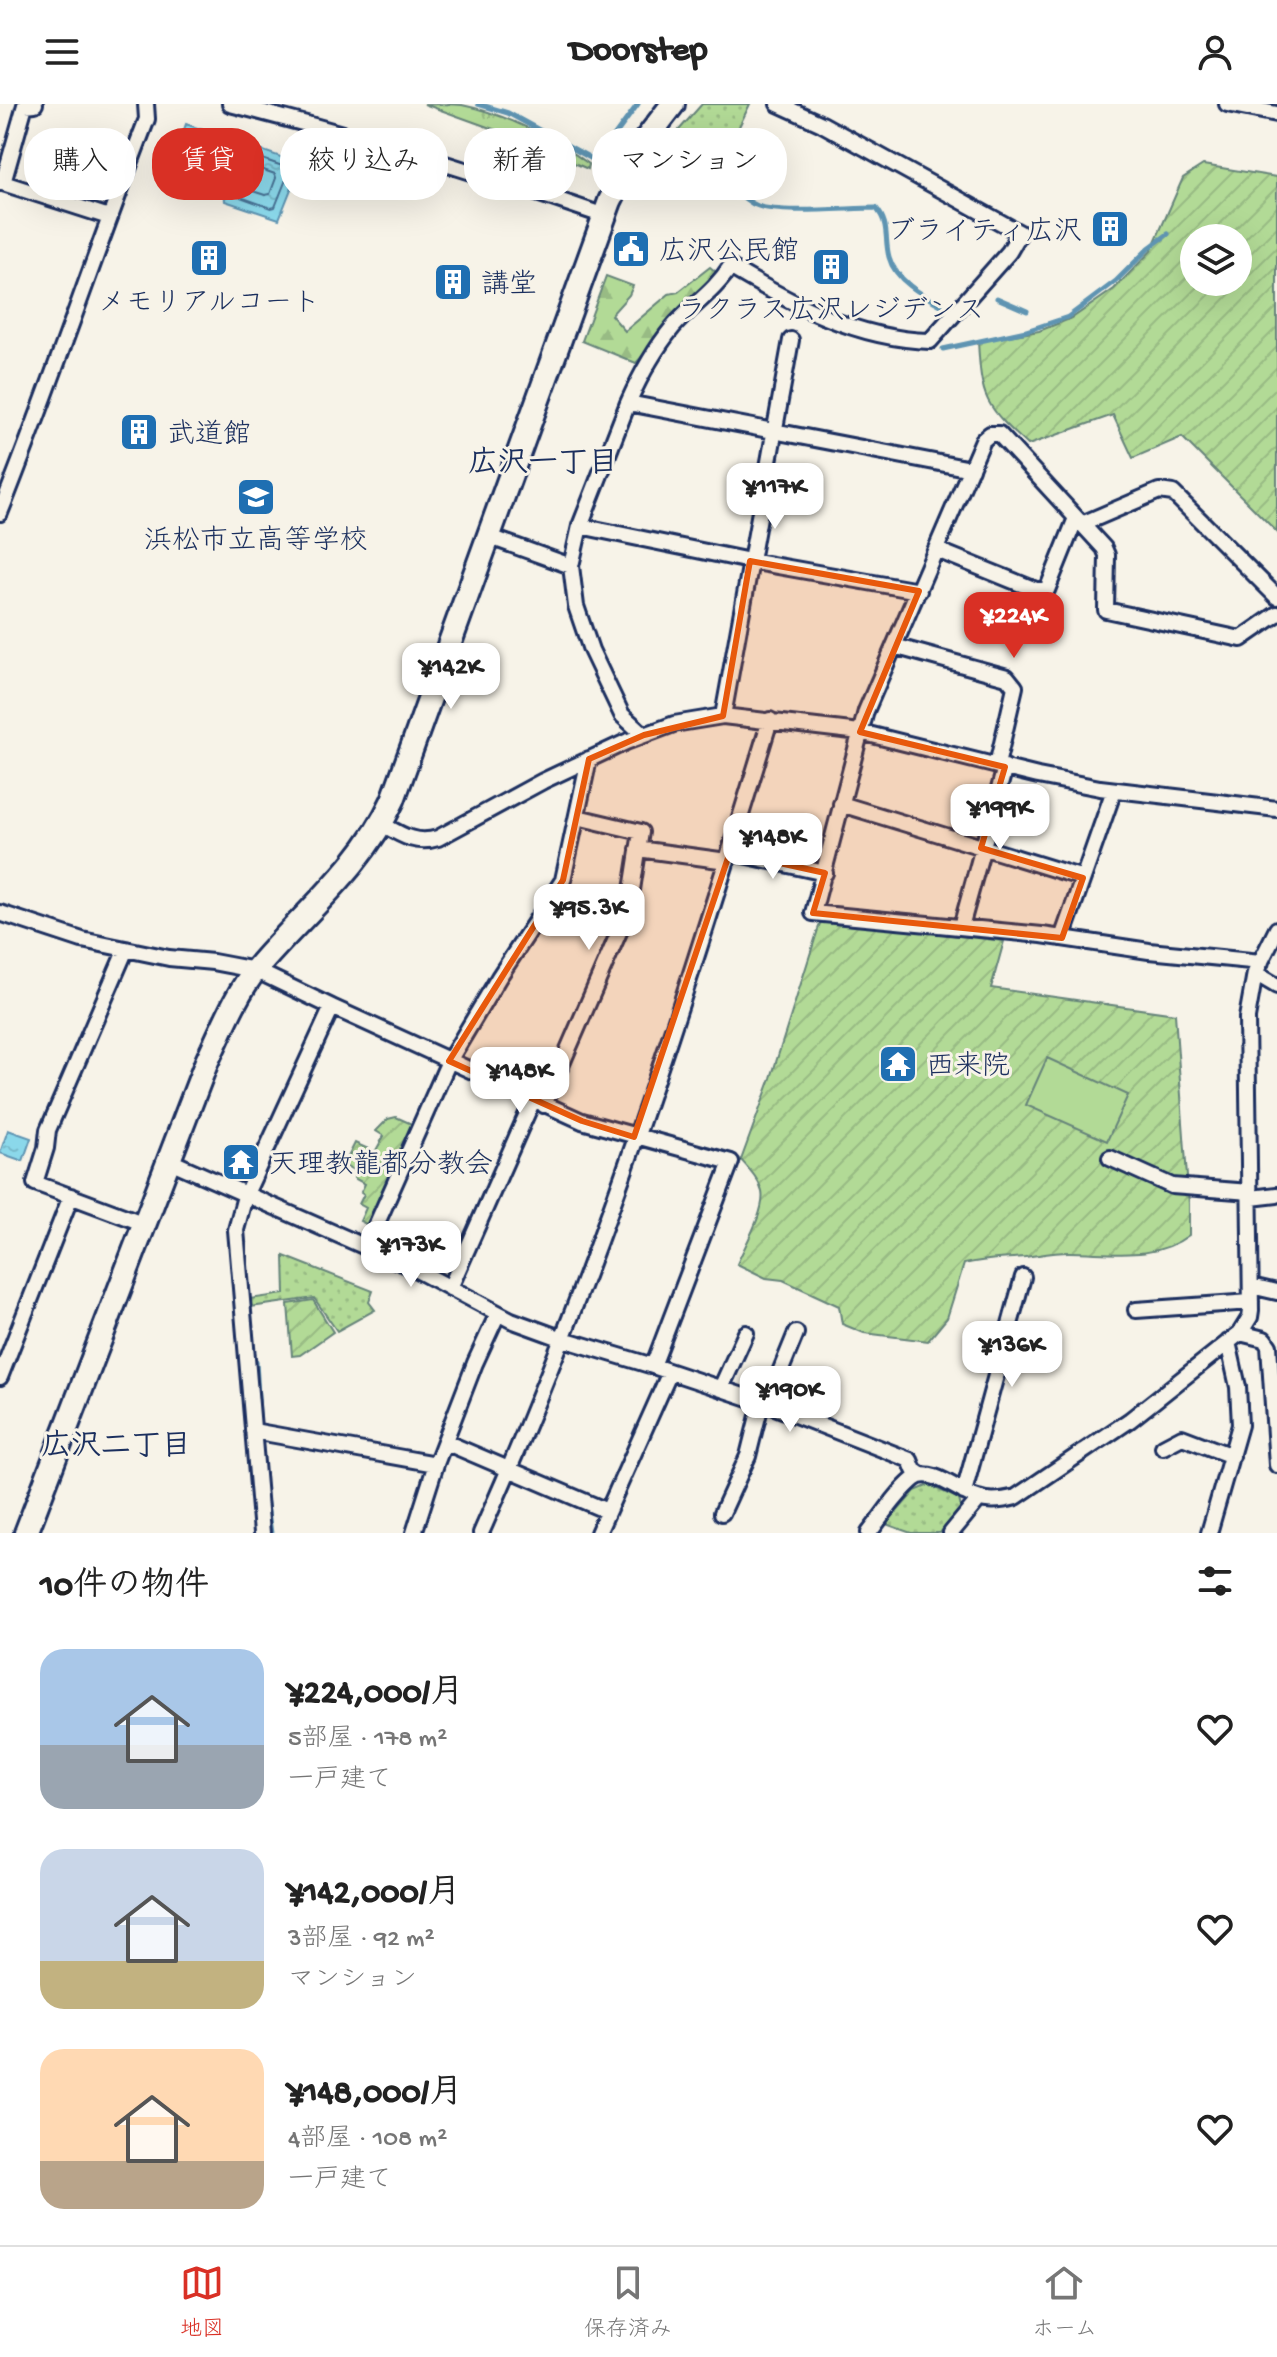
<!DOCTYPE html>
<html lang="ja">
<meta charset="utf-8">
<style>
:root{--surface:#fff;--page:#f6f6f6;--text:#222;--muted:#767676;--line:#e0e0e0;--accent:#d93025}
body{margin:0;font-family:"Gochi Hand","Klee One",sans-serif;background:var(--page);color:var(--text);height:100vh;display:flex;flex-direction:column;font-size:30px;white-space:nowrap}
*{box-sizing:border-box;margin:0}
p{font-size:26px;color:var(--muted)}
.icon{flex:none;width:44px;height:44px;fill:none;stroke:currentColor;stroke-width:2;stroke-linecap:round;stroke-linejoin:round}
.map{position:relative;height:1429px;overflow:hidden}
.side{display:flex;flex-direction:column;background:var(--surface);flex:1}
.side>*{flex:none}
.banner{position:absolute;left:24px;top:24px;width:800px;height:72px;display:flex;gap:16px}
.controls{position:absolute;left:1180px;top:120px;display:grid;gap:16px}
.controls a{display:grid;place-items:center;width:72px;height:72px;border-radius:50%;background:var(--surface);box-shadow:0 8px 32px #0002;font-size:40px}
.price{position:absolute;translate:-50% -68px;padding:0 18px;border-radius:16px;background:#fff;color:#222;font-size:26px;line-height:52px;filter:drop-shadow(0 2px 4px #0008)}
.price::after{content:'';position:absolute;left:50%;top:48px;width:24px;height:18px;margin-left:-12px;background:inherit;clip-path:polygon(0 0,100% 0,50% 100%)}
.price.selected{background:var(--accent);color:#fff}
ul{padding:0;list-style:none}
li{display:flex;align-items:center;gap:24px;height:200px;padding:0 40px}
li span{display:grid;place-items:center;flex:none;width:224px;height:160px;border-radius:24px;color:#555}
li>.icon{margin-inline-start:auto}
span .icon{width:96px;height:96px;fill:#fffc;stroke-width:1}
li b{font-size:34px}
h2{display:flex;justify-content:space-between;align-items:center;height:96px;padding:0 40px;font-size:34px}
.tag{padding:0 28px;border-radius:32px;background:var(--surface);box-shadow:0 8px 32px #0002;font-size:28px;line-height:72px}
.tag.selected{background:var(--accent);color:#fff}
header{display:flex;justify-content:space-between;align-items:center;height:104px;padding:0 40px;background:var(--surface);font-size:36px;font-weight:700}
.dock{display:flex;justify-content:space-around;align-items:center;height:112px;border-top:2px solid var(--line);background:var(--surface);font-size:22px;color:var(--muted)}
.dock a{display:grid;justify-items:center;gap:4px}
.dock .selected{color:var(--accent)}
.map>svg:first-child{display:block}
</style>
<header><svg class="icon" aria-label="menu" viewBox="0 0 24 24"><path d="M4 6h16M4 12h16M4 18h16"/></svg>Doorstep<svg class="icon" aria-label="person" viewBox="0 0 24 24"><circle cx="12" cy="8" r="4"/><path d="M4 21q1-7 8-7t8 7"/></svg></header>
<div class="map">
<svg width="1277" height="1429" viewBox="0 0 1277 1429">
<defs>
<pattern id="grass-dots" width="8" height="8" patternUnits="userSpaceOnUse" patternTransform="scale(2)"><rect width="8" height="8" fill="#b2da96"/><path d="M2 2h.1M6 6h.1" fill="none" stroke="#98bb84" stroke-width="1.8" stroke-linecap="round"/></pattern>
<pattern id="forest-firs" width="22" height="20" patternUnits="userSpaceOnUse" patternTransform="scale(2)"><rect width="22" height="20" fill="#b2da96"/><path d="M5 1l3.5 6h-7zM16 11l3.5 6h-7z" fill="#98bb84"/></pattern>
<pattern id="park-tufts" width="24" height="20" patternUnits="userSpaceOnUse" patternTransform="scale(2)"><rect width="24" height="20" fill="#b2da96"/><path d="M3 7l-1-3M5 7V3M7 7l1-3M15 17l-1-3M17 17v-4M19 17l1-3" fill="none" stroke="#98bb84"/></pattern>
<pattern id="garden-furrows" width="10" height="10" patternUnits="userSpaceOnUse" patternTransform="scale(2)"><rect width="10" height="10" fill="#b2da96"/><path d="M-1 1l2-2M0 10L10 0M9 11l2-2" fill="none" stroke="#98bb84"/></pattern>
<pattern id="water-ripples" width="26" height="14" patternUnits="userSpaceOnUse" patternTransform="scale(2)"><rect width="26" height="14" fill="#8bd8ea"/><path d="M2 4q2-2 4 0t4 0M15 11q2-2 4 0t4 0" fill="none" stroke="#77bacb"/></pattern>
</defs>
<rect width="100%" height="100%" fill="#f7f3e8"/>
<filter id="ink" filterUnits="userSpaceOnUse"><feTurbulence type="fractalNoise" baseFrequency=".0125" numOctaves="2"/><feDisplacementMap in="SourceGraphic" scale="16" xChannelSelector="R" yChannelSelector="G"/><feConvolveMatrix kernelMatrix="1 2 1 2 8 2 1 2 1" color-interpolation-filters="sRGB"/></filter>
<g filter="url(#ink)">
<path fill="url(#grass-dots)" stroke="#66847a" stroke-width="2" d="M702,0H750L721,60L707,69L697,83L669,69L656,90L640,78L672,34Z
M284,1152L373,1187L369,1198L375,1206L337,1227L314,1194L250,1203L249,1195L285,1190Z
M929,1381L959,1395L961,1404L940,1429H911L886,1420L915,1387Z"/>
<path fill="url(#forest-firs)" stroke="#66847a" stroke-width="2" d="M710,163L716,168L710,178L636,259L582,237L606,172L633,182L629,191L611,211L625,227L669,190L678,188Z"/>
<path fill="url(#park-tufts)" stroke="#66847a" stroke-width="2" d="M424,0C436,0 450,0 462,1C503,9 555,35 589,60L588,65L507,30Z"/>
<path fill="url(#garden-furrows)" stroke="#66847a" stroke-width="2" fill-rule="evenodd" d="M1203,61L1277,73V428L1182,333L1133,354L1113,311L1028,341C985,302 981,295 978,237L1039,227L1072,214L1114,185L1151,147L1183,74ZM1194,134H1238V178H1194Z
M821,816L1004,837L991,884L1175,910L1189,1100V1131C1154,1158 1110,1148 1069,1148C1054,1148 1040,1151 1025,1153C1004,1155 985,1155 964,1160L947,1214L928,1237L864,1229L842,1220L839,1202L783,1176L766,1174L737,1160C744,1143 766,1106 762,1088C759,1075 750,1066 741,1056L771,974Z
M396,1013L414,1021L370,1122L360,1117L366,1104L359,1100L364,1090L361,1088L365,1080L354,1074L356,1067L344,1061L355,1039L375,1048L384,1032L376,1027L388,1015Z
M313,1196L333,1228L300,1251L292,1252L288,1200Z"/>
<path fill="#b2da96" stroke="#66847a" stroke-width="2" d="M1047,954L1128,991L1107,1037L1026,1001Z"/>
<path fill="url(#water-ripples)" stroke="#5e94b2" stroke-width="2" d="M186,20L301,60L279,115L225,97L224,86L170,64Z
M8,1026L31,1034L23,1057L0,1049Z"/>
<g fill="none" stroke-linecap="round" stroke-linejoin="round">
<path stroke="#487396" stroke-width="2" d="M194,31L288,64L289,68L275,103L271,104L235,91L228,79L183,60L182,57L190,33Z
M200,44L275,70L276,74L270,90L265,91L243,84L231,70L196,55V47Z"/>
<path stroke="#5e94b2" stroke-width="5" d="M478,0L508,9L596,57L638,0
M703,44C716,61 737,95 758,102C781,110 848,104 876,104C890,120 884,134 889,153C895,176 922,191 941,201
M997,194L1027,207
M943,245L1026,227L1068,213L1116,177L1149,144L1168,130
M256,1257L260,1328
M265,1386L271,1429"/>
<g stroke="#1b2f5e" stroke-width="20">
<path id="street" d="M230,0C357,32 481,69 605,112
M1227,0L1277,10
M0,79H3L25,1L35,0
M3,79L109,113
M628,299C640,272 654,246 673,223C691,202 715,187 730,163C792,200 856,235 930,237L1009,148L1020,129L822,20L778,0
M0,409C52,279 96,146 147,15L146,0
M1082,420L1159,387L1173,389L1277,493
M580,422L750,457L919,487
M490,433L571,462
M937,446L1036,486H1047L1076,414
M894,542L1007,573L1015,583L997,661
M723,612L791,236
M644,631L622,611L591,546L576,502L571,462L580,422L628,299L971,365
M841,700L1083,774
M382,720C401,731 416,741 438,734L543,677L626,638L674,620L723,612L860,628L1038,672L1100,684L1277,705
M638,745L727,757
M730,748L825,769
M0,809L82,836L169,854L213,858L255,866L332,903L245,1092L236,1126L262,1429
M961,823L1005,663
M1062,834L1114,686
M126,845L48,1026L46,1044L35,1079L145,1120
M1261,858L1149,847L1042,831L813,809L866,607L983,336L990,330H999L1104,444L1107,451L1106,506L1241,535L1277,510
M1255,869L1277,882
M332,903L582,1017L731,1058L653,1262
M544,1001L629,805L641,728L577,713
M1110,1054L1172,1082L1250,1088
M170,1057L409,1162L511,1216L563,1235L653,1262L767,1300L910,1356L914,1366L921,1371
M1251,1094L1277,1091
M366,1144L449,957L499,873L563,776L589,655
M1251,1182L1277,1188
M450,1184L533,996
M1136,1206L1251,1198
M1240,1229L1264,1235L1269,1242L1277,1361
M0,1273L71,1092
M721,1284L746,1229
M767,1300L796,1229
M253,1327L436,1360L475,1259L498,1209
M445,1338L607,1407
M1163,1343L1182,1333L1232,1352
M964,1388L1023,1173
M722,1409L748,1352L761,1300
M414,1429L436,1360
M481,1429C598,1168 687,890 770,616
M598,1429L670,1268
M869,1429C883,1411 896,1390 914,1375C931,1361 961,1390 978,1394C989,1398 1005,1396 1016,1393L1130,1316L1240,1229L1250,1213L1251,1206L1247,914L1255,869L1277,825
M951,1429L979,1395
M1209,1429L1240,1321L1238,1283L1228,1238"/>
</g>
<g stroke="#1b2f5e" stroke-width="28">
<path id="secondary" d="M26,1429L207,957C222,926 235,891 257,864C304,808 362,764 393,696L610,97L631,55L673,0"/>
</g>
<use href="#street" stroke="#f7f3e8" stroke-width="14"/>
<use href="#secondary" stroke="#f7f3e8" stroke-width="22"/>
</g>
</g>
<path fill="#e8590c" fill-opacity="0.2" stroke="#e8590c" stroke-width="6" stroke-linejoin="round" d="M750,457L919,487L860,628L1005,663L981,744L1083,774L1062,834L813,809L825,769L730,748L634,1033L582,1017L449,957L563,776L589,655L644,631L723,612Z"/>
<defs>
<g id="building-square" transform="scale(2)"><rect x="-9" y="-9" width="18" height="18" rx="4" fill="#1f6fb2" stroke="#f7f3e8"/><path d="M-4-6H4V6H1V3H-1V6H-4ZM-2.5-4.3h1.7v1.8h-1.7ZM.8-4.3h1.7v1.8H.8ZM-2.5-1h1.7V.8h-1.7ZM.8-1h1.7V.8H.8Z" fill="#fff"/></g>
<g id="civic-square" transform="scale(2)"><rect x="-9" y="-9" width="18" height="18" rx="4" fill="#1f6fb2" stroke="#f7f3e8"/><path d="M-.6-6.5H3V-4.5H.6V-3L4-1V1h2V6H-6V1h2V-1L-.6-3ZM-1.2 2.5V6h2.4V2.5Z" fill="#fff"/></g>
<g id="school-square" transform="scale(2)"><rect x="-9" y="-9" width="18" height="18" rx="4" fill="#1f6fb2" stroke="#f7f3e8"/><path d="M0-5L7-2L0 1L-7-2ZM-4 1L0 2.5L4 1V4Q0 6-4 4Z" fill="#fff"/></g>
<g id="temple-square" transform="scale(2)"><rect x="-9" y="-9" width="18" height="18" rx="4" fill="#1f6fb2" stroke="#f7f3e8"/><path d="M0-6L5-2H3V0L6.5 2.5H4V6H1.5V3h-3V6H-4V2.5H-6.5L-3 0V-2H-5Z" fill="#fff"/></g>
</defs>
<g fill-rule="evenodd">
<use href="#building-square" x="1110" y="125"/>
<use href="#civic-square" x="631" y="145"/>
<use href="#building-square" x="209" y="154"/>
<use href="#building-square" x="831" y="163"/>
<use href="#building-square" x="453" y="178"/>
<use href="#building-square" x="139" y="328"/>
<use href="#school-square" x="256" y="393"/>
<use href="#temple-square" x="898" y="960"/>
<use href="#temple-square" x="241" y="1058"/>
</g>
<g text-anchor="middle" stroke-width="6" stroke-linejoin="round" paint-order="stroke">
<g font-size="28" fill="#1b2f5e" stroke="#f7f3e8" text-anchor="start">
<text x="1082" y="135" text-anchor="end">ブライティ広沢</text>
<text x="659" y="155">広沢公民館</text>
<text x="481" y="188">講堂</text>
<text x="209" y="206" text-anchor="middle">メモリアルコート</text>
<text x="831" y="214" text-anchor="middle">ラクラス広沢レジデンス</text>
<text x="167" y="338">武道館</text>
<text x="256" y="444" text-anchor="middle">浜松市立高等学校</text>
<text x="926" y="970">西来院</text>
<text x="269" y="1068">天理教龍都分教会</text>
</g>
<g font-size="30" font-weight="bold" fill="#1b2f5e" stroke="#f7f3e8">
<text x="543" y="367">広沢一丁目</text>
<text x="116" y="1350">広沢二丁目</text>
</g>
</g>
</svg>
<div class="controls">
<a><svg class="icon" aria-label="layers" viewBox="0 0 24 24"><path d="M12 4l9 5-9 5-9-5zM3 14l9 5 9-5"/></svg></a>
</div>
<b class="price" style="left:775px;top:427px">¥117K</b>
<b class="price selected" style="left:1014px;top:556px">¥224K</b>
<b class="price" style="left:451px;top:607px">¥142K</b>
<b class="price" style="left:1000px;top:748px">¥199K</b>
<b class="price" style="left:773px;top:777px">¥148K</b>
<b class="price" style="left:589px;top:848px">¥95.3K</b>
<b class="price" style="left:520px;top:1011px">¥148K</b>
<b class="price" style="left:411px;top:1185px">¥173K</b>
<b class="price" style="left:1012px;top:1285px">¥136K</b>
<b class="price" style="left:790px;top:1330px">¥190K</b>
<div class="banner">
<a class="tag">購入</a>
<a class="tag selected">賃貸</a>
<a class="tag">絞り込み</a>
<a class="tag">新着</a>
<a class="tag">マンション</a>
</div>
</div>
<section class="side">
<h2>10件の物件<svg class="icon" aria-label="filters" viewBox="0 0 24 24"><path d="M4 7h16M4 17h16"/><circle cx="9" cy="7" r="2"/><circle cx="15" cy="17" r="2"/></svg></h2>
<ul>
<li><span style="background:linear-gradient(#a9c7e8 60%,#9aa5b1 0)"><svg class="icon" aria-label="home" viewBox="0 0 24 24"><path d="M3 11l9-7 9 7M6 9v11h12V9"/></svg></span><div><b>¥224,000/月</b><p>5部屋 · 178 m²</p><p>一戸建て</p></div><svg class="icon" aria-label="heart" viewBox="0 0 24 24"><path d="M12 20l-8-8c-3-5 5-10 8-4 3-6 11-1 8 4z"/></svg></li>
<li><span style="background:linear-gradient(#c9d6e8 70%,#c2b280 0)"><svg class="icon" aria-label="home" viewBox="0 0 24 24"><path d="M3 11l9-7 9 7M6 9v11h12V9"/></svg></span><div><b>¥142,000/月</b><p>3部屋 · 92 m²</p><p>マンション</p></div><svg class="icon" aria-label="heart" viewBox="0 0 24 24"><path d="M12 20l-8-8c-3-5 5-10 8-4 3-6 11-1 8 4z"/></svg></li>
<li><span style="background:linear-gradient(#ffd9b3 70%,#b9a48a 0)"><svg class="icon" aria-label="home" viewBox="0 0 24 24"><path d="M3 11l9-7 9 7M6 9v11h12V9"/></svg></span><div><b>¥148,000/月</b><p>4部屋 · 108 m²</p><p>一戸建て</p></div><svg class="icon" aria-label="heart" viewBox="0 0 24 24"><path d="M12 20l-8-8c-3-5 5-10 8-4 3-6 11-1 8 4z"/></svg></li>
</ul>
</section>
<nav class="dock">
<a class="selected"><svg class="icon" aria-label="map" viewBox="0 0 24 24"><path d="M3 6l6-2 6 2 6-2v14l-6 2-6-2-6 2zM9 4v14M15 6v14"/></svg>地図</a>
<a><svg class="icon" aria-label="saved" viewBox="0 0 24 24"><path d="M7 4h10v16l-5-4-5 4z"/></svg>保存済み</a>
<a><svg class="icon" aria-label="home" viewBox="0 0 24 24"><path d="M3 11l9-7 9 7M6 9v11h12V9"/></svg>ホーム</a>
</nav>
